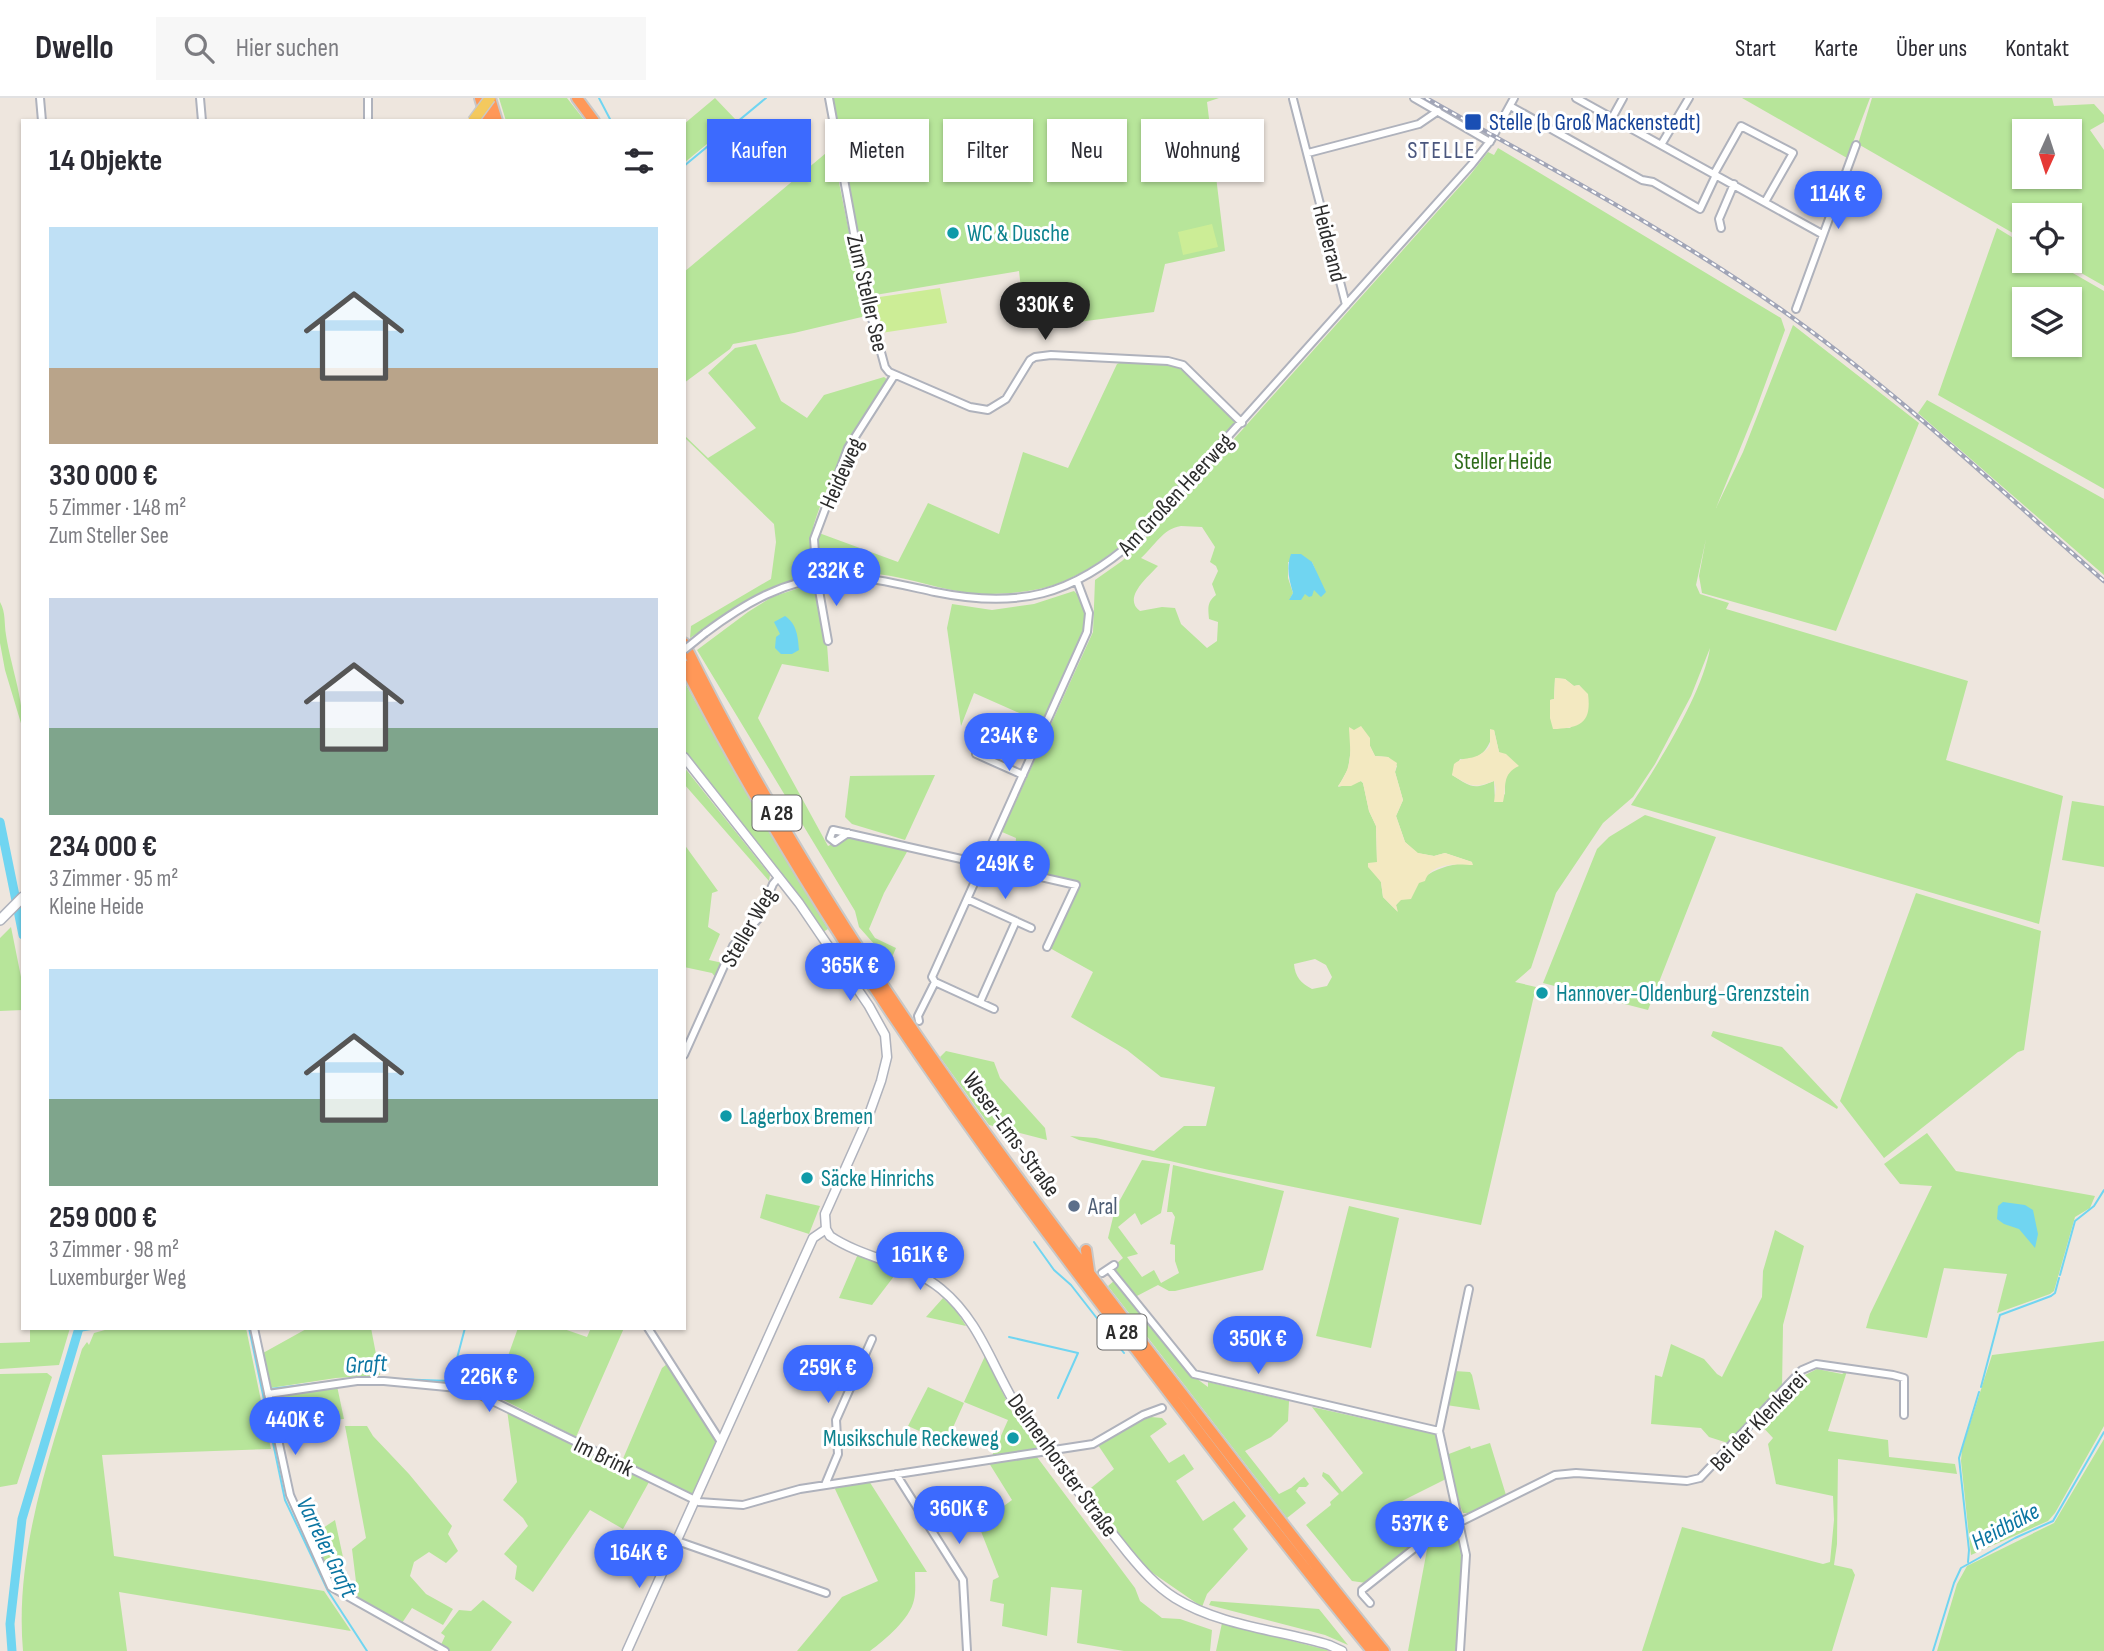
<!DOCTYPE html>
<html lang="de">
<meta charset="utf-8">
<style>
:root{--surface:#fff;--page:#f7f7f7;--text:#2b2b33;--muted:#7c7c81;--line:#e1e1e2;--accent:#3c6afe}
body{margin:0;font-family:"Sofia Sans Condensed",sans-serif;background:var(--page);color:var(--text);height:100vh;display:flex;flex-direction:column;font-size:26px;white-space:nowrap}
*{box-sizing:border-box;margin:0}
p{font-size:23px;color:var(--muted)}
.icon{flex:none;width:38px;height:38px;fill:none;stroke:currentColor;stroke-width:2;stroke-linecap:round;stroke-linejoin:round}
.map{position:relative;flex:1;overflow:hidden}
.side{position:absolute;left:21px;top:21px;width:665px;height:1211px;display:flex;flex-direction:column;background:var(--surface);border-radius:0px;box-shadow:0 2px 5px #0004}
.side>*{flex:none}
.hud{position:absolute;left:707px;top:21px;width:665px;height:63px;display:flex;gap:14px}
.needle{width:46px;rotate:183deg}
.tools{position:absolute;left:2012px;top:21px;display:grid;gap:14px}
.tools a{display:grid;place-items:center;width:70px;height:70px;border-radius:0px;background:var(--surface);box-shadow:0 2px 5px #0004;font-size:35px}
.price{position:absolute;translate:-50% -60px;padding:0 16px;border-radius:24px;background:var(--accent);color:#fff;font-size:23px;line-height:46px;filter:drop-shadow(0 2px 4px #0008)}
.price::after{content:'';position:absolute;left:50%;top:42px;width:21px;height:16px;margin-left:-10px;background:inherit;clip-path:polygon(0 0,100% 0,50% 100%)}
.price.current{background:#222;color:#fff}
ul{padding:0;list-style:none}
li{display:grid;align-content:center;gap:14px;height:371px;padding:0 28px}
li span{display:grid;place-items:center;height:217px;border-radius:0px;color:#555}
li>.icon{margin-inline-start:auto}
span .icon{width:126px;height:126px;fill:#fffc;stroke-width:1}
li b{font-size:30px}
h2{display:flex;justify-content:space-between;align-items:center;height:84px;padding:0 28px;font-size:30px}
.chip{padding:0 24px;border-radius:0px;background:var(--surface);box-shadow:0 2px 5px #0004;font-size:24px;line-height:63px}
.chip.current{background:var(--accent);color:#fff}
header{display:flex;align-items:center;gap:42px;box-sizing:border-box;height:98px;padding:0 35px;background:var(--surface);border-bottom:2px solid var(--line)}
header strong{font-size:33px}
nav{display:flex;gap:38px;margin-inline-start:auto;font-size:24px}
.search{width:490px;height:63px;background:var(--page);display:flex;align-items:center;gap:18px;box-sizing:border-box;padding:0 24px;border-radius:0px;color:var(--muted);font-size:26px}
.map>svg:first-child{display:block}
</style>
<header>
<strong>Dwello</strong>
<div class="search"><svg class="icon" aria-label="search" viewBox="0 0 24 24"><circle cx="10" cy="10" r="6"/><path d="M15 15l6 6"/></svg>Hier suchen</div>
<nav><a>Start</a><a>Karte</a><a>Über uns</a><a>Kontakt</a></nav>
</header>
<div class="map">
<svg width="2104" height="1553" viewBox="0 0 2104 1553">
<rect width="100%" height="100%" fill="#eee6de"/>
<path fill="#b7e59a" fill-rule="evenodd" d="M499,0H567L585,23H506Z
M715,0L736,22L684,65V26Z
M832,0H1219L1207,4L1225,153L1165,166L1154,214L1071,225L1025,228L1019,173L869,198Z
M1742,0H1870L1847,60Z
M1872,0H2052L2054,8L2094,6L2104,17V24L2090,32L2104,52V188L2060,163H2070V117H2025V142L1858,46ZM2025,33H2070V79H2025Z
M832,50L866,218L794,235L733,246L730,251L684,285V174Z
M1498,50L1781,220L1785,232L1755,314L1716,410L1743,354L1793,227L1919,325L1836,533L1702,495L1699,478L1706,441L1696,487L1700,496L1729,505L1726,511L1968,583L1946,662L2063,698L2039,826L1631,707C1657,668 1703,595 1710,550L1691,598L1655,666L1633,699L1603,725L1556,795L1531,870L1515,884L1536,889L1481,1127L1209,1072L1079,1042L1070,1038L1096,1040L1154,1053L1184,1028H1206L1215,989L1161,979L1127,952L1071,919L1093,874L1048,849L1078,787L990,765L992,759L1009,763L1015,752L1016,740L1002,734L1093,534L1095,482L1122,463L1140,446L1470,77L1488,54L1494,57ZM1181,428L1202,429L1215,449L1210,464L1216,468L1218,473L1212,486L1216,497C1207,504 1208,510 1209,521L1218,524L1217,543L1207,550L1181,526L1175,510L1162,509L1140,513C1122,500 1148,479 1158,468L1141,460C1155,448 1162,431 1181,428ZM1288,464H1312L1317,476L1305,496L1290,501L1293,495L1288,480ZM1555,580L1565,581L1574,588L1579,587L1588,597V609L1570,630H1566L1550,620V602L1554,601ZM1349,630L1370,648L1375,658L1388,659L1397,668L1395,674L1403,702L1396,718L1405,744L1417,755L1434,758L1445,755L1472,764C1433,768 1421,778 1396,807L1397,813L1383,799L1381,784L1372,771L1377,764L1376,728L1369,713L1363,685L1361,683L1338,689L1348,671L1352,644ZM1494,632L1499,654L1511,671L1505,681V696L1495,704L1494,683C1473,692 1471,689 1452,677L1460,661C1481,663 1489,651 1494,632ZM1315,861L1326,867L1332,879L1327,888L1312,891C1301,885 1295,879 1294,866Z
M1997,130L2025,147V163H2052L2104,193V391L1938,297ZM2070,201V247H2025V201Z
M756,246L781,303L807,320L824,297L884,279L888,282C858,329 831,372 814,426C809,443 817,463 810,479C764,489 729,515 690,540L691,528L771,481L776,444L774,426L684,339V337L708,360L756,330L708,275L735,250Z
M1123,263L1181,269L1238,325C1187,382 1116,475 1039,491C1024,494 1006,496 991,496C956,497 925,484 891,478C869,474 845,473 822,471L816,447L819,435L898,464L928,405L999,436L1023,354L1068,370L1117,266Z
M1927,302L2104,401V477L1918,315Z
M802,489L813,490L817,494L827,546L829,574L782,566L758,620L828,748L848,739L908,752L884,795L869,831L875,840L896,850L890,864L859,829L855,813L697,552L748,514L772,499Z
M1074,493C1086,504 1086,520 1085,535L1044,626L974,595L961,628L947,530L952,506L992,512L1034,506Z
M0,504C6,515 4,525 6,537C11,569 23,598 23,632L5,572L0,545Z
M684,583L736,677L828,831L823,834L684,652Z
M684,669L770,777L769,783L684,686Z
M935,677L905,742L852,726L845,719L850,678Z
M2072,703L2104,708V769L2062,762Z
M1645,717L1716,739L1648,912L1543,885L1597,751L1609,739Z
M684,746L718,793L712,795L708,829L720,836L709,862L723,865L717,881L712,875L684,869Z
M1916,795L2041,833L2024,952L2018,954L1884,1060L1840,1003Z
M11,829L23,889V912L0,913V840Z
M1713,933L1782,949L1838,1009L1837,1011L1711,938Z
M946,953L994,964L1000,980L1045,1030L1047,1042L989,1027L940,959Z
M1927,1035L1956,1073L2095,1098L2090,1110L2075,1119L2054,1193L2050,1196L1997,1215L2007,1176L1944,1170L1927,1240L1866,1230L1870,1216L1932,1088L1900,1086L1884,1066Z
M1142,1062L1170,1066L1161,1115L1141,1127L1135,1115L1118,1129L1138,1156L1127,1159L1142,1179L1154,1172L1161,1185L1179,1175L1175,1163V1147L1170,1146L1175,1119L1172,1114H1167L1173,1067L1284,1093L1263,1172L1175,1193H1169L1158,1187L1135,1199L1111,1170L1123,1160L1108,1140L1115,1111Z
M766,1096L820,1108L809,1136L760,1120Z
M1349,1108L1399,1120L1371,1250L1316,1238Z
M1775,1132L1804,1148L1783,1227L1782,1291L1731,1346L1709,1339L1701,1330L1651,1326L1655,1277L1662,1279L1671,1246L1704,1261L1717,1276L1722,1279L1762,1199L1763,1173Z
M858,1156L898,1173L872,1207L839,1200Z
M1115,1182L1185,1272L1208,1289V1284L1289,1303L1288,1323L1271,1339L1245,1353L1279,1396L1291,1390L1304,1379L1309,1386L1306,1389H1299L1296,1393L1306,1405L1287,1420L1108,1188Z
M943,1200L955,1211L966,1228L926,1219Z
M30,1230H70L59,1267L0,1271V1245L30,1244Z
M112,1230H246L271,1351L102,1357L114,1458L324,1493L351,1533L119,1494L127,1553H23C14,1450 53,1348 82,1251L87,1244L89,1247L94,1235Z
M308,1230H371L380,1277L336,1280L270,1290L263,1255Z
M518,1230H561L587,1239L591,1230H624L576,1339L494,1297Z
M2104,1243V1328L2055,1415L2048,1423L1971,1457L1961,1363L1962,1351L1992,1257Z
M985,1258L1013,1316L1039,1351L992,1358L1008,1322L964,1304Z
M667,1266L718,1343L693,1399L622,1363L662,1270Z
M1817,1271L1842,1276L1847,1273L1828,1333L1888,1342L1889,1359L1955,1366L1957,1376L1838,1361L1837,1446L1834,1467L1852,1471L1855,1477L1832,1553H1642L1682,1429L1823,1466L1830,1464L1834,1422L1833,1398L1776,1386L1768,1346L1773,1340L1760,1326L1803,1278Z
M1454,1273L1470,1274L1472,1277L1480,1312L1446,1307Z
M47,1275L52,1279L17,1386L0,1389V1276Z
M337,1288L344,1321L276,1325L272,1303L274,1298Z
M928,1289L964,1305L946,1345L908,1328Z
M1312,1309L1438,1337L1448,1380L1400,1404L1404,1412L1394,1417L1416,1446L1366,1485L1352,1483L1306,1427L1331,1407L1330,1404L1339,1396L1322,1378L1323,1374L1329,1377L1342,1394L1363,1375Z
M507,1312L649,1384L623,1431L590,1412L533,1494L515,1481L517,1468L504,1456L528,1428L523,1420L503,1402L517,1384Z
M1151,1319L1162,1320L1167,1326L1150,1338L1169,1365L1184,1356L1194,1371L1176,1383L1203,1423L1234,1403L1246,1418L1233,1431L1248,1451L1207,1496L1202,1509L1144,1469L1086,1394L1114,1371L1098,1347L1142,1320Z
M345,1328H367L373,1338L409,1376L452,1428L448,1436L458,1453L446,1465L429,1454L414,1464L410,1478L426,1496L453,1511L443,1527L412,1510L402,1525L358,1500L352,1451L366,1440Z
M2104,1341V1553H1937L1957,1486L1967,1468L2054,1425Z
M1490,1345L1506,1397L1469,1415H1463L1457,1400L1446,1357L1470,1348L1471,1351Z
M1037,1359L1135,1490L1140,1503L1162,1520L1180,1521L1212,1532L1210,1553H1124L1077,1545L1082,1492L1051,1489L1047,1538L1002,1528L1004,1506L990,1503L993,1482L999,1479L969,1403L986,1399L997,1413L1012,1402L989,1365Z
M869,1383L927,1474H915C915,1484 916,1493 914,1502C910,1521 885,1542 870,1553H797L842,1499L878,1483L835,1391L837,1388Z
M335,1422L343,1459L325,1472L311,1438Z
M1453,1430L1458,1433L1464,1454L1458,1553H1408L1429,1441Z
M483,1502L512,1524L491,1553H448L440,1549L445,1538L441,1535L459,1512L471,1513Z
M1211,1503L1319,1511L1348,1547L1325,1537L1209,1507Z
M1222,1525L1327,1552L1329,1553H1216Z"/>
<path fill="#f3e9c1" d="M1555,580L1565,581L1574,588L1579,587L1588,596C1592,626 1579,630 1553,631L1550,620V602L1554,601Z
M1361,628L1370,640V648L1375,658L1388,659L1397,665L1395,674L1403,702L1396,718L1405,744L1418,755L1434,758L1445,755L1472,764L1473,767C1457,766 1431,764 1425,783L1419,785L1411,801L1401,802L1396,807L1398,814L1383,799L1381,784L1368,769V765L1377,764L1376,728L1369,713L1363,685L1361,683L1351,688H1338C1354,666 1350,654 1349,629L1354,632Z
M1490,631L1494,632L1499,654L1506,656L1519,668C1501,676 1507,689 1503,704H1494L1496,691L1494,683C1472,691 1471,688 1452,677L1454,666C1467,656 1475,665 1490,648Z"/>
<path fill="#cced96" d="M1212,126L1218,149L1183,157L1178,134Z
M940,190L947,225L881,235L873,200Z"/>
<path fill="#70d5f1" d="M1291,456H1301L1312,464L1326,494L1321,499L1314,492L1312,498L1309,499L1305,496L1301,502H1289L1293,495C1289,482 1286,469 1291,456Z
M785,518C797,526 798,539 799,552L792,556H781L775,550L776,539L780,536L774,524Z
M2003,1104L2025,1107L2033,1112L2038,1136L2035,1150L2019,1131L2004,1126L1997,1121L1998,1108Z"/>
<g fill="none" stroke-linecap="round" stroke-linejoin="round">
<path stroke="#70d5f1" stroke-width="2" d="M599,0L611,23
M684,68L766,0
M1034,1144L1054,1172L1071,1187L1124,1255
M2060,1177L2075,1123L2094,1108L2104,1092
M249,1230L285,1402L328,1493L367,1553
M79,1233L97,1230
M1009,1239L1078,1255L1058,1300
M364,1280L451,1283L465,1230
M1981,1289L2000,1217L2051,1198L2055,1195L2059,1180
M270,1291L351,1281
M1968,1464L1969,1452L1959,1360L1979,1294
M1933,1553L1954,1485L1961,1470L2015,1440L2053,1423L2104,1334"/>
<path stroke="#70d5f1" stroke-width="9" d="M0,724L23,837
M12,1553L10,1526L22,1421L79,1230"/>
<g stroke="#afb2bc" stroke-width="10">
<path id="minor" d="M40,0L42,23
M200,0L202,23
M829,0L865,195L885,269L889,274L970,309L988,312L1006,301L1030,262L1035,259L1051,257L1168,263L1183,267L1242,325
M1414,0L1490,44
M1576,0L1822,136
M1293,1L1346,207
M1510,8L1642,82L1653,84L1700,111L1716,77
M1612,20L1623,0
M368,23V0
M1661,47L1689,0
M1308,55L1419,26L1438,13
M1714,76L1741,28L1793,55L1765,104
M1721,130L1719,121L1734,86
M1796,211L1856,47
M705,535C744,506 785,481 835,479C869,478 902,487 935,494C1018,511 1072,498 1136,441L1472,66L1491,42L1514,0
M828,543L817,481L814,441L848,350L894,278
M976,656L1023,677
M848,735L835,744L830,740L833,732C914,750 995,769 1076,787L1047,849
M967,801L1031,830
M980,904L1016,823
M994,911L935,884L932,879L1087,534L1089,515L1077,483
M919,923L918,918L935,884
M684,957L733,848L758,821L773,786L779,779
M1109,1171L1194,1276L1439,1333
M1102,1175L1114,1167
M254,1230L290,1397L331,1489L445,1553
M648,1230L721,1344
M268,1296L357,1283H384L468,1291L699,1404L743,1407L800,1391L1093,1346L1143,1317L1162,1310
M896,1376L963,1482L967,1553
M825,1387L838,1356L836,1322L872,1241
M677,1443L826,1495
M1370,1505L1362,1496V1492L1426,1441L1555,1377L1576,1375L1687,1383L1700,1380L1802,1272L1816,1266L1893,1277L1904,1280V1317
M1460,1553L1466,1457L1439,1333L1469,1191"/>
</g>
<g stroke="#afb2bc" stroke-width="11">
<path id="tertiary" d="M684,659L799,805L869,908L885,937L887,959L881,983L867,1022L825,1116L826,1131L830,1138C864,1161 908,1164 941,1191C980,1223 992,1269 1018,1311C1050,1362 1091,1408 1128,1455C1142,1472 1156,1488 1175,1500C1220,1528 1279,1532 1329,1547L1342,1553
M627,1553L803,1162L813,1140L826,1131"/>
</g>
<g stroke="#afb2bc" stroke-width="12">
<path id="secondary" d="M0,822L23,799"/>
</g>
<g stroke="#c8c8c8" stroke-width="14">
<path id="motorway" d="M480,0L487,23
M490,0L497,23
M577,0L594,23
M684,545C811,804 983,1039 1159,1266C1234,1362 1307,1459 1384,1553
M684,567C720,639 761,709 803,778C904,943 1018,1100 1137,1253C1214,1354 1291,1455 1372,1553
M1086,1152L1089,1173"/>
</g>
<use href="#minor" stroke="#fff" stroke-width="6"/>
<use href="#tertiary" stroke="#fff" stroke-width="8"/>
<use href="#secondary" stroke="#fff" stroke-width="9"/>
<use href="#motorway" stroke="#ff9858" stroke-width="10"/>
<g stroke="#a1a5b7" stroke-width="4.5">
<path id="rail" d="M1426,0C1550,70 1678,137 1793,220C1903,299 2002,394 2104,483"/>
</g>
<use href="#rail" stroke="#fff" stroke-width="2" stroke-dasharray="5" stroke-linecap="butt"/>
<g stroke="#afb2bc" stroke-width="10" stroke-linecap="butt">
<path id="minor-bridge" d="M684,552L705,535"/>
</g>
<g stroke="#c8c8c8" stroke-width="13" stroke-linecap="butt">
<path id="primary-bridge" d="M473,23L490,0"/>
</g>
<use href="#minor-bridge" stroke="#fff" stroke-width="6"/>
<use href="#primary-bridge" stroke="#f4c95e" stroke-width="10"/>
</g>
<rect fill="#1a4fb4" stroke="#fff" stroke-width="2.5" x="1464" y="15" width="18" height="18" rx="3.5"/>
<g fill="#0f9aa8" stroke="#fff" stroke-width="2.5">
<circle cx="953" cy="135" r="7"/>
<circle cx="1542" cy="895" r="7"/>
<circle cx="726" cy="1018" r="7"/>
<circle cx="807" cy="1080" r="7"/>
<circle cx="1013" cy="1340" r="7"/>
</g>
<circle fill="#5c6f8a" stroke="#fff" stroke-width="2.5" cx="1074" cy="1108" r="7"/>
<g text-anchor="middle" stroke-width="6" stroke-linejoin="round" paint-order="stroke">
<g fill="#fff" stroke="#6b6b6b" stroke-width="2">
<rect x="752.5" y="697.5" width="49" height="35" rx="5"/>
<rect x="1097.5" y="1216.5" width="49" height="35" rx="5"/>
</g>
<g font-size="21" font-weight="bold" fill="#2c2c2c">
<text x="777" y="722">A 28</text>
<text x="1122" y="1241">A 28</text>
</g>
<g font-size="23" fill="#164399" stroke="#fff" text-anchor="start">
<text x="1489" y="32">Stelle (b Groß Mackenstedt)</text>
</g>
<g font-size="23" fill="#0d838f" stroke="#fff" text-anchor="start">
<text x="967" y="143">WC &amp; Dusche</text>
<text x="1556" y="903">Hannover-Oldenburg-Grenzstein</text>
<text x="740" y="1026">Lagerbox Bremen</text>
<text x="821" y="1088">Säcke Hinrichs</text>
<text x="999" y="1348" text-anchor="end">Musikschule Reckeweg</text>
</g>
<g font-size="23" fill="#2c2c2c" stroke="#fff">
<text transform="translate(1330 145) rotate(76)" y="8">Heiderand</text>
<text transform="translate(868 195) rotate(77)" y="8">Zum Steller See</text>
<text transform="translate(841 375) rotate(-66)" y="8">Heideweg</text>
<text transform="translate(1175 396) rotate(-47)" y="8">Am Großen Heerweg</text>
<text transform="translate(748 829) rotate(-60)" y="8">Steller Weg</text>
<text transform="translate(1012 1036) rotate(54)" y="8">Weser-Ems-Straße</text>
<text transform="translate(1758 1323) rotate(-46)" y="8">Bei der Klenkerei</text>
<text transform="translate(604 1358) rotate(26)" y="8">Im Brink</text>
<text transform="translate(1063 1367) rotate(54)" y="8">Delmenhorster Straße</text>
</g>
<g font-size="23" fill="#2e6c19" stroke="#fff">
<text x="1503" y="371">Steller Heide</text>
</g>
<g font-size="23" fill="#4e5e75" stroke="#fff" text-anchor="start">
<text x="1088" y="1116">Aral</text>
</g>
<g font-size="24" letter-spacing="2" fill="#4b577e" stroke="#fff">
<text x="1442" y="60">STELLE</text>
</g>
<g font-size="24" font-style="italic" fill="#0b75a2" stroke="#fff">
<text transform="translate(366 1266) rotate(-3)" y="8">Graft</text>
<text transform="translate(2005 1428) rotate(-28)" y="8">Heidbäke</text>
<text transform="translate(327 1449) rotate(64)" y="8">Varreler Graft</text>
</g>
</g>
</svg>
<div class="tools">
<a><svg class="needle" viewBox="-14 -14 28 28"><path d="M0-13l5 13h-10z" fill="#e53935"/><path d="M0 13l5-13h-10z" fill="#7c7c81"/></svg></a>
<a><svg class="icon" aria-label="locate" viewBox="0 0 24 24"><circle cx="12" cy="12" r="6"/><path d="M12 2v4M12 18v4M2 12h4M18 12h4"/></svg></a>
<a><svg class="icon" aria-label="layers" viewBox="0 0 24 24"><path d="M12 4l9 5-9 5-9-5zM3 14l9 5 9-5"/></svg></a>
</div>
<b class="price" style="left:1838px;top:133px">114K €</b>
<b class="price current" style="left:1045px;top:244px">330K €</b>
<b class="price" style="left:836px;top:510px">232K €</b>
<b class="price" style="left:1009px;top:675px">234K €</b>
<b class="price" style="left:1005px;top:803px">249K €</b>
<b class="price" style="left:850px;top:905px">365K €</b>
<b class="price" style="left:920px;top:1194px">161K €</b>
<b class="price" style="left:1258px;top:1278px">350K €</b>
<b class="price" style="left:828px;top:1307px">259K €</b>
<b class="price" style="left:489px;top:1316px">226K €</b>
<b class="price" style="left:295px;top:1359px">440K €</b>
<b class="price" style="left:959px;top:1448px">360K €</b>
<b class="price" style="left:1420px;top:1463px">537K €</b>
<b class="price" style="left:639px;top:1492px">164K €</b>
<div class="hud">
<a class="chip current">Kaufen</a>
<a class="chip">Mieten</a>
<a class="chip">Filter</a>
<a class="chip">Neu</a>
<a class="chip">Wohnung</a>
</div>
<section class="side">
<h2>14 Objekte<svg class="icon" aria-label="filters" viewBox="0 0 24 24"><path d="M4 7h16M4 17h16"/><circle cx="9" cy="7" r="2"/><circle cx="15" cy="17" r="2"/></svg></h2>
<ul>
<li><span style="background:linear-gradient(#bfe0f5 65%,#b9a48a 0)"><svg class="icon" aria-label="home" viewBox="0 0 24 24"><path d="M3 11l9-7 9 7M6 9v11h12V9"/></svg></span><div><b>330 000 €</b><p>5 Zimmer · 148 m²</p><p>Zum Steller See</p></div></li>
<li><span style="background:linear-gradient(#c9d6e8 60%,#7fa58c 0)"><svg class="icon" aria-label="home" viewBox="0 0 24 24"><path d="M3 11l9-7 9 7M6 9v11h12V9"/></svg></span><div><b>234 000 €</b><p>3 Zimmer · 95 m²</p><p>Kleine Heide</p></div></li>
<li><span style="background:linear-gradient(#bfe0f5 60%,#7fa58c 0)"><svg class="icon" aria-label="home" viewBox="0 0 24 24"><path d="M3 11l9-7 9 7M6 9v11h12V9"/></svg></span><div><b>259 000 €</b><p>3 Zimmer · 98 m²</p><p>Luxemburger Weg</p></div></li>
</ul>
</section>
</div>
